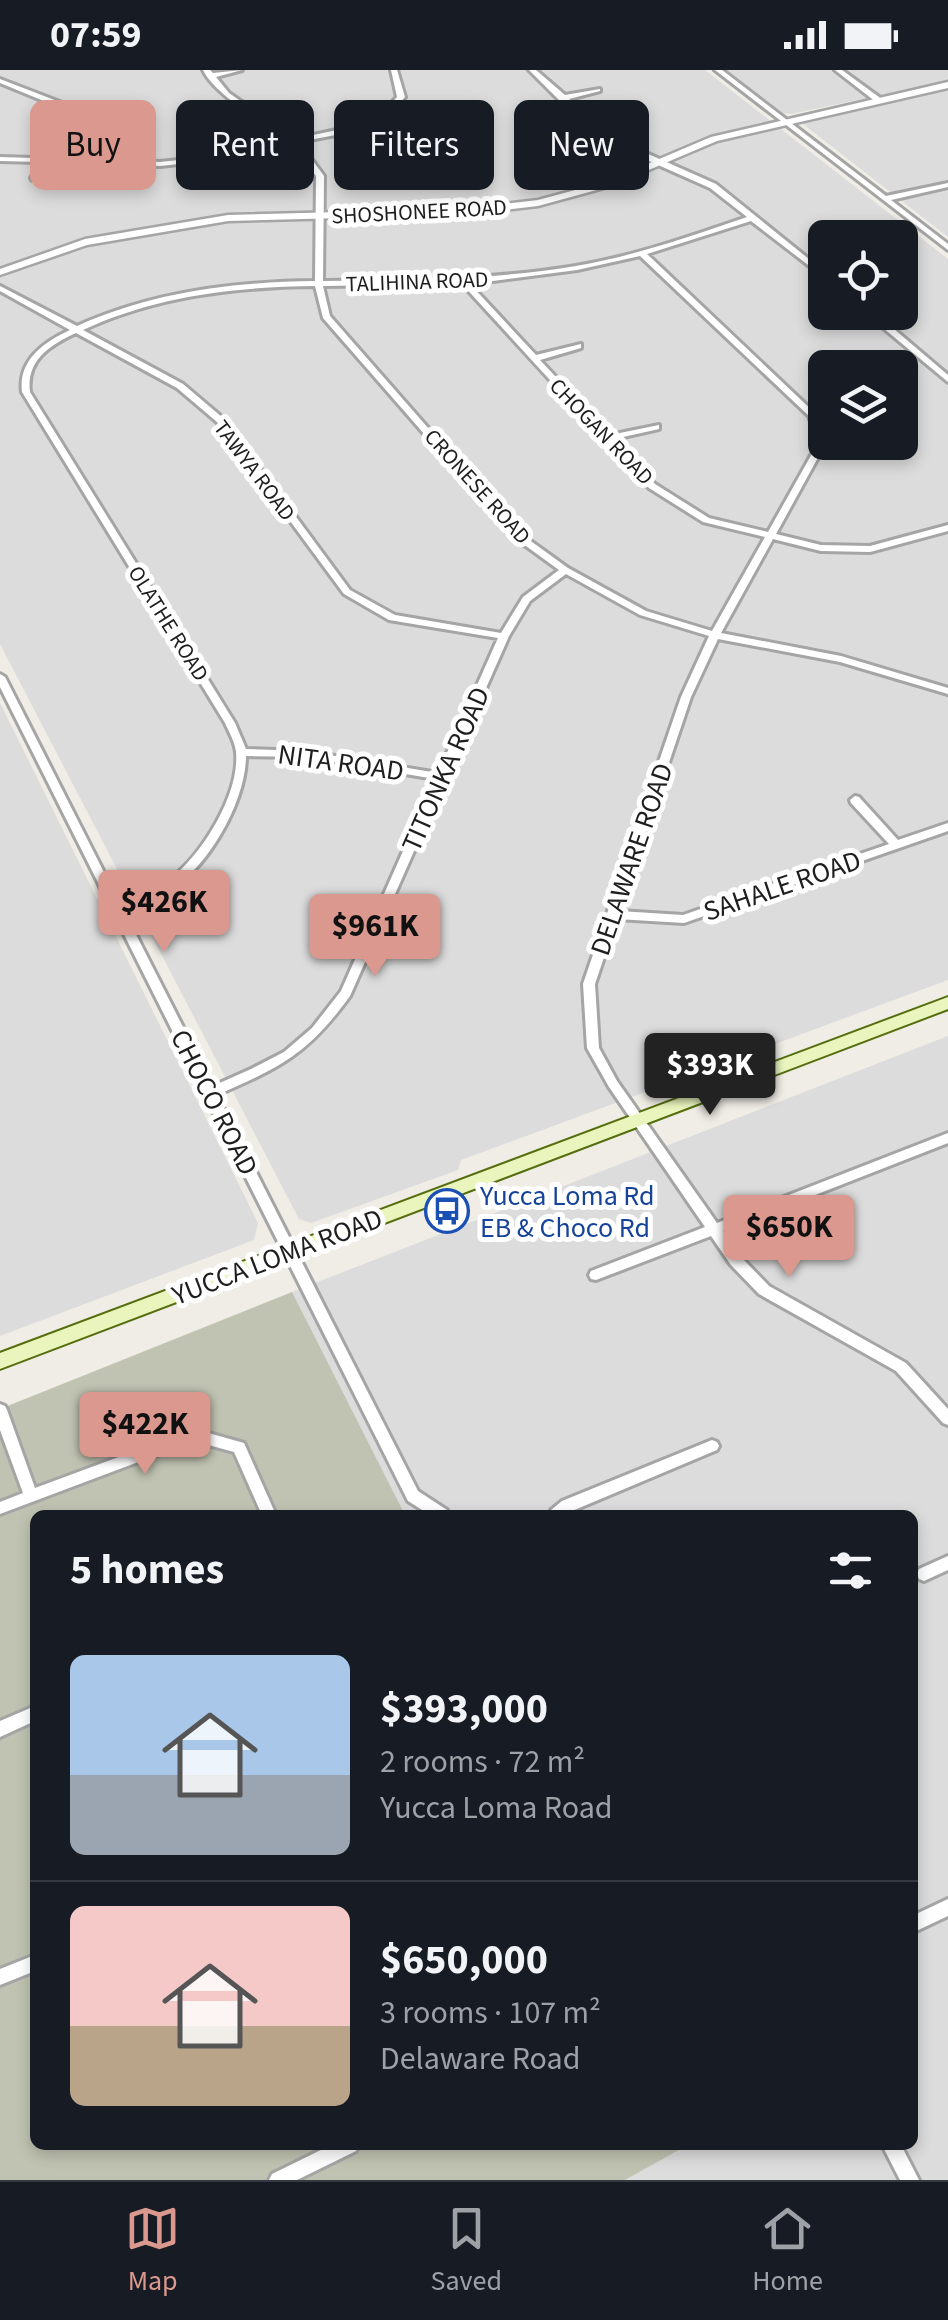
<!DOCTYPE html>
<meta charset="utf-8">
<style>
:root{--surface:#171b24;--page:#242831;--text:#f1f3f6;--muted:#9ea1a6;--line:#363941;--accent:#da988e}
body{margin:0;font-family:"Source Sans 3",sans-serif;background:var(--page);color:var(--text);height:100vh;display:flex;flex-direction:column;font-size:38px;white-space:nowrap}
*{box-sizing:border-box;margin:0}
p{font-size:32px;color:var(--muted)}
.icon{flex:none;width:55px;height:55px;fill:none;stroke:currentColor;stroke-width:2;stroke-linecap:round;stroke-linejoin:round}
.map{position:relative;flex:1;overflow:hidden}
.side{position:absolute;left:30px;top:1440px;width:888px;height:640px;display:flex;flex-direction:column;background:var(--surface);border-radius:15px;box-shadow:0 5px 15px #0003}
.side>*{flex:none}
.banner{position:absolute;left:30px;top:30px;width:890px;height:90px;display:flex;gap:20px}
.fabs{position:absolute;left:808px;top:150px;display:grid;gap:20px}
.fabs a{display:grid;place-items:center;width:110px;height:110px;border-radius:15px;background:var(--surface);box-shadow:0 5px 15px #0003;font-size:50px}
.price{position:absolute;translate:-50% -85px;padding:0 22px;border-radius:10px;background:var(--accent);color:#111;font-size:32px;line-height:65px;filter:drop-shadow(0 2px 5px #0008)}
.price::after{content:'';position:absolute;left:50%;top:60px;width:30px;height:22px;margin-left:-15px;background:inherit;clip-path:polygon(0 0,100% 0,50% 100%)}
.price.current{background:#222;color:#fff}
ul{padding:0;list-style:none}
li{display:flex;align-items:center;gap:30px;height:250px;padding:0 40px}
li+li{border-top:2px solid var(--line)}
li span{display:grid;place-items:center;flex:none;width:280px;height:200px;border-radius:15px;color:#555}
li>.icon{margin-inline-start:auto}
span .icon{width:120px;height:120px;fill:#fffc;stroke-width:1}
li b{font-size:42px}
h2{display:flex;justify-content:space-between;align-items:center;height:120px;padding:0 40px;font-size:42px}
.pill{padding:0 35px;border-radius:15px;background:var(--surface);box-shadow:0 5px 15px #0003;font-size:35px;line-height:90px}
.pill.current{background:var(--accent);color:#111}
.status{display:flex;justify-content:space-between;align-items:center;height:70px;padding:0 50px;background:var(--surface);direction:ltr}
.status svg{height:28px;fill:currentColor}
.tab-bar{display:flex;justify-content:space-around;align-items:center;height:140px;border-top:2px solid var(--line);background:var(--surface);font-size:28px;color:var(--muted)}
.tab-bar a{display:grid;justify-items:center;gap:5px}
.tab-bar .current{color:var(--accent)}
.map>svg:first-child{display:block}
</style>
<div class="status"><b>07:59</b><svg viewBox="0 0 49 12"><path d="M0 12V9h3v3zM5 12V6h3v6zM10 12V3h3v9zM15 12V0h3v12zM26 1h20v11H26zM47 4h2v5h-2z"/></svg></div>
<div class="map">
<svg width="948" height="2110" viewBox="0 0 948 2110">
<rect width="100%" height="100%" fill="#efede5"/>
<path fill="#dcdcdc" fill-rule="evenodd" d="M0,0H705L948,189V910L461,1090L458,1100L311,1153L299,1149L0,574ZM825,168H900V242H825ZM825,298H900V372H825Z
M727,0H948V11L791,44L783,43Z
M948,20V167L803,54L805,51Z
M0,633L258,1153L254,1170L0,1266Z
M948,966V2110H625L688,2075H912V1445H404L292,1222Z"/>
<path fill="#c0c3b1" d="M292,1222L405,1445H35V2075H688L625,2110H0V1339Z"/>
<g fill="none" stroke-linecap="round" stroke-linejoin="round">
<g stroke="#a5a5a5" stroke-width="6">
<path id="minor" d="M203,0H210L213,3L242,0L216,7L229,23L295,69L346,58L382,43L397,27L391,0H397L405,27L390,44L463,72L456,74L385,47L351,62L299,72L324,106L323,211C409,210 492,210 576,196C635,186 691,166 747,147L710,118L613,75L559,30L529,0H536L565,25L600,19V21L569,29L619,71L716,114L825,202V208L751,151L647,184L817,345L826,373L776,464L821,475L870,476L948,455V461L870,482L821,481L773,469L721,563L841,586L948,618V624L840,592L718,569L691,627L619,841L683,845L889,774L851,733L850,730L855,726L859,727L898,770L948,753V761L684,853L617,849L595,914L599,978L617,1011L717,1153L948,1063V1073L723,1161L741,1187L769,1216L906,1293L948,1339V1355L943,1353L896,1301L759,1224L731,1195L711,1166L596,1210L591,1209L589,1205L591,1201L705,1157L609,1017L587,978L583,914L681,627L709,566L640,545L566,504L530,531L509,566L350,926C308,984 281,997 217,1025L418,1421L447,1440L449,1445H430L408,1431L0,617V604L5,607L118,830C135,825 154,820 169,810C202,785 240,724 236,682C235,672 229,662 225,653L22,322C18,290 44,272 70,260L0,221V216L77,256C152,222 233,212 315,211L316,106L292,74L207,91L160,96L48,93L38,110H32L31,108L41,92L0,91V87L99,90L103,65L90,50L0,13V9L96,46L111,65L106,90L160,92L207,87L288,70C263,52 215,25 203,0ZM640,186L809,346L818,373L768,462L709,448L655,414L614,369L659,359V355L610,365L540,290L581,278V274L536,285L470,214L577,200ZM462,214L649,418L703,452L765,467L712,561L646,541L568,498L521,464L330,246L323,216ZM315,216L323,248L515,468L559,500L523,527L501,563L395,545L350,520L223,348L183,314L83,260C156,226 235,217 315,216ZM76,263L177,318L217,352L344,524L389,550L498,568L438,703L305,681L246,679L235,653L30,322C26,290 50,275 76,263ZM246,686L305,687L435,709L341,921L312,958L284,982L251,999L213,1016L122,837C139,832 157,827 173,818C210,794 246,730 246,686Z
M715,0H722L886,126L948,113V117L891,130L948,174V180Z
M835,0H842L883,30L876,32Z
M864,242H874L948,305V312Z
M0,1334L5,1336L7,1340L35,1418L194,1359L244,1373L276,1445H262L234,1382L194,1371L0,1444V1432L23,1423L0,1360Z
M712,1370L717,1372L719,1376L717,1380L572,1441L567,1445H549L551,1440L562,1431Z
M948,1486V1500L924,1511L919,1509L917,1504L919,1499Z
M35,1636V1651L0,1667V1651Z
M948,1829V1846L912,1863V1846Z
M35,1885V1901L0,1915V1899Z
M331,2075H359L356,2081L297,2110H269L272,2104Z
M882,2075H901L919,2110H900Z"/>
</g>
<g stroke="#a5a5a5" stroke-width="5">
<path id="tertiary" d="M948,12V18L717,71L611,116L538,136L459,145L228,151L87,175L0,205V199L85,169L228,145L459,139L538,130L605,112L711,67Z"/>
</g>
<g stroke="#556e0d" stroke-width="4">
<path id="secondary" d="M948,927V939L0,1299V1283Z"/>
</g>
<use href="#minor" fill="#fff" fill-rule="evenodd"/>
<use href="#tertiary" fill="#fff" fill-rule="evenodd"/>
<use href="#secondary" fill="#eaf5bd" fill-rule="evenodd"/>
</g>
<defs>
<g id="bus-ring" transform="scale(2.25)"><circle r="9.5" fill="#fff" stroke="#1a4fb4" stroke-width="1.5"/><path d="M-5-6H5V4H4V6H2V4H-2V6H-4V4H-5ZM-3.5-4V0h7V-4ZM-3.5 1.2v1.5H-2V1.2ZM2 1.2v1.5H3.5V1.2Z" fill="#1a4fb4"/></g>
</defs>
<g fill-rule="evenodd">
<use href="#bus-ring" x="447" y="1141"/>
</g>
<g text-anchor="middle" stroke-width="10" stroke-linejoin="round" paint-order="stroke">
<g font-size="22" fill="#1e1e1e" stroke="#fff">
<text transform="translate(419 141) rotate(-3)" y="8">SHOSHONEE ROAD</text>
<text transform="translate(417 211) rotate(-2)" y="8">TALIHINA ROAD</text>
<text transform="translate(602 361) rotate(46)" y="8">CHOGAN ROAD</text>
<text transform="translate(255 400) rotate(53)" y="8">TAWYA ROAD</text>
<text transform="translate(478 416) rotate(48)" y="8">CRONESE ROAD</text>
<text transform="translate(169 553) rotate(58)" y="8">OLATHE ROAD</text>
</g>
<g font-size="28" fill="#1e1e1e" stroke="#fff">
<text transform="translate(341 692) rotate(8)" y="10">NITA ROAD</text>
<text transform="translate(445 699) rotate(-66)" y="10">TITONKA ROAD</text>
<text transform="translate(631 789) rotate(-71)" y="10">DELAWARE ROAD</text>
<text transform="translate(782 815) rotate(-19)" y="10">SAHALE ROAD</text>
<text transform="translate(215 1032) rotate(63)" y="10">CHOCO ROAD</text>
<text transform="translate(277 1186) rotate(-21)" y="10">YUCCA LOMA ROAD</text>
</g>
<g font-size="28" fill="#164399" stroke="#fff" text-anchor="start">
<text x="480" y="1135">Yucca Loma Rd<tspan x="480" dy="32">EB &amp; Choco Rd</tspan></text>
</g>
</g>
</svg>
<div class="fabs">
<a><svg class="icon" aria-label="locate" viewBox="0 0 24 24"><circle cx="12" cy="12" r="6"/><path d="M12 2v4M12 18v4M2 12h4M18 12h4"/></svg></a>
<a><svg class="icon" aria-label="layers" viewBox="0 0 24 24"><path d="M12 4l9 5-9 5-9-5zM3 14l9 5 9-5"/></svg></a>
</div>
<b class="price" style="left:164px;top:885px">$426K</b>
<b class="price" style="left:375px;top:909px">$961K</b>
<b class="price current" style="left:710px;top:1048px">$393K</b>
<b class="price" style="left:789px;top:1210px">$650K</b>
<b class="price" style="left:145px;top:1407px">$422K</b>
<div class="banner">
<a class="pill current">Buy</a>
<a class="pill">Rent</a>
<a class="pill">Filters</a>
<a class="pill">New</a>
</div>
<section class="side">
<h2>5 homes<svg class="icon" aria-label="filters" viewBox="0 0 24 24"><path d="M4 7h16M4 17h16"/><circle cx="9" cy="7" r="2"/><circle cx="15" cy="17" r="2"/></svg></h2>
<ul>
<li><span style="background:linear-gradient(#a9c7e8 60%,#9aa5b1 0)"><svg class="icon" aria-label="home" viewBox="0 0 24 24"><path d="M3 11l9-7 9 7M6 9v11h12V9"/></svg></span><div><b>$393,000</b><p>2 rooms · 72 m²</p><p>Yucca Loma Road</p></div></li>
<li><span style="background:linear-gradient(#f6c9c9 60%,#b9a48a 0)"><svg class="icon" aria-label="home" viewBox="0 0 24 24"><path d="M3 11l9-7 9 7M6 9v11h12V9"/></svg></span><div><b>$650,000</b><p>3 rooms · 107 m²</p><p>Delaware Road</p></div></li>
</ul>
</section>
</div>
<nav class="tab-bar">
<a class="current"><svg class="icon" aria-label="map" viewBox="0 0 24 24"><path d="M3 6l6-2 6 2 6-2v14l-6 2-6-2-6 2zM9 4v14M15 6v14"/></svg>Map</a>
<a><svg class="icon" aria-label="saved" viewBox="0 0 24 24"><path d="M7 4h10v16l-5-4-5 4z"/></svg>Saved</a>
<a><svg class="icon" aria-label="home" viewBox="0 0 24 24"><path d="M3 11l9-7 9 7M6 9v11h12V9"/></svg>Home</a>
</nav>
